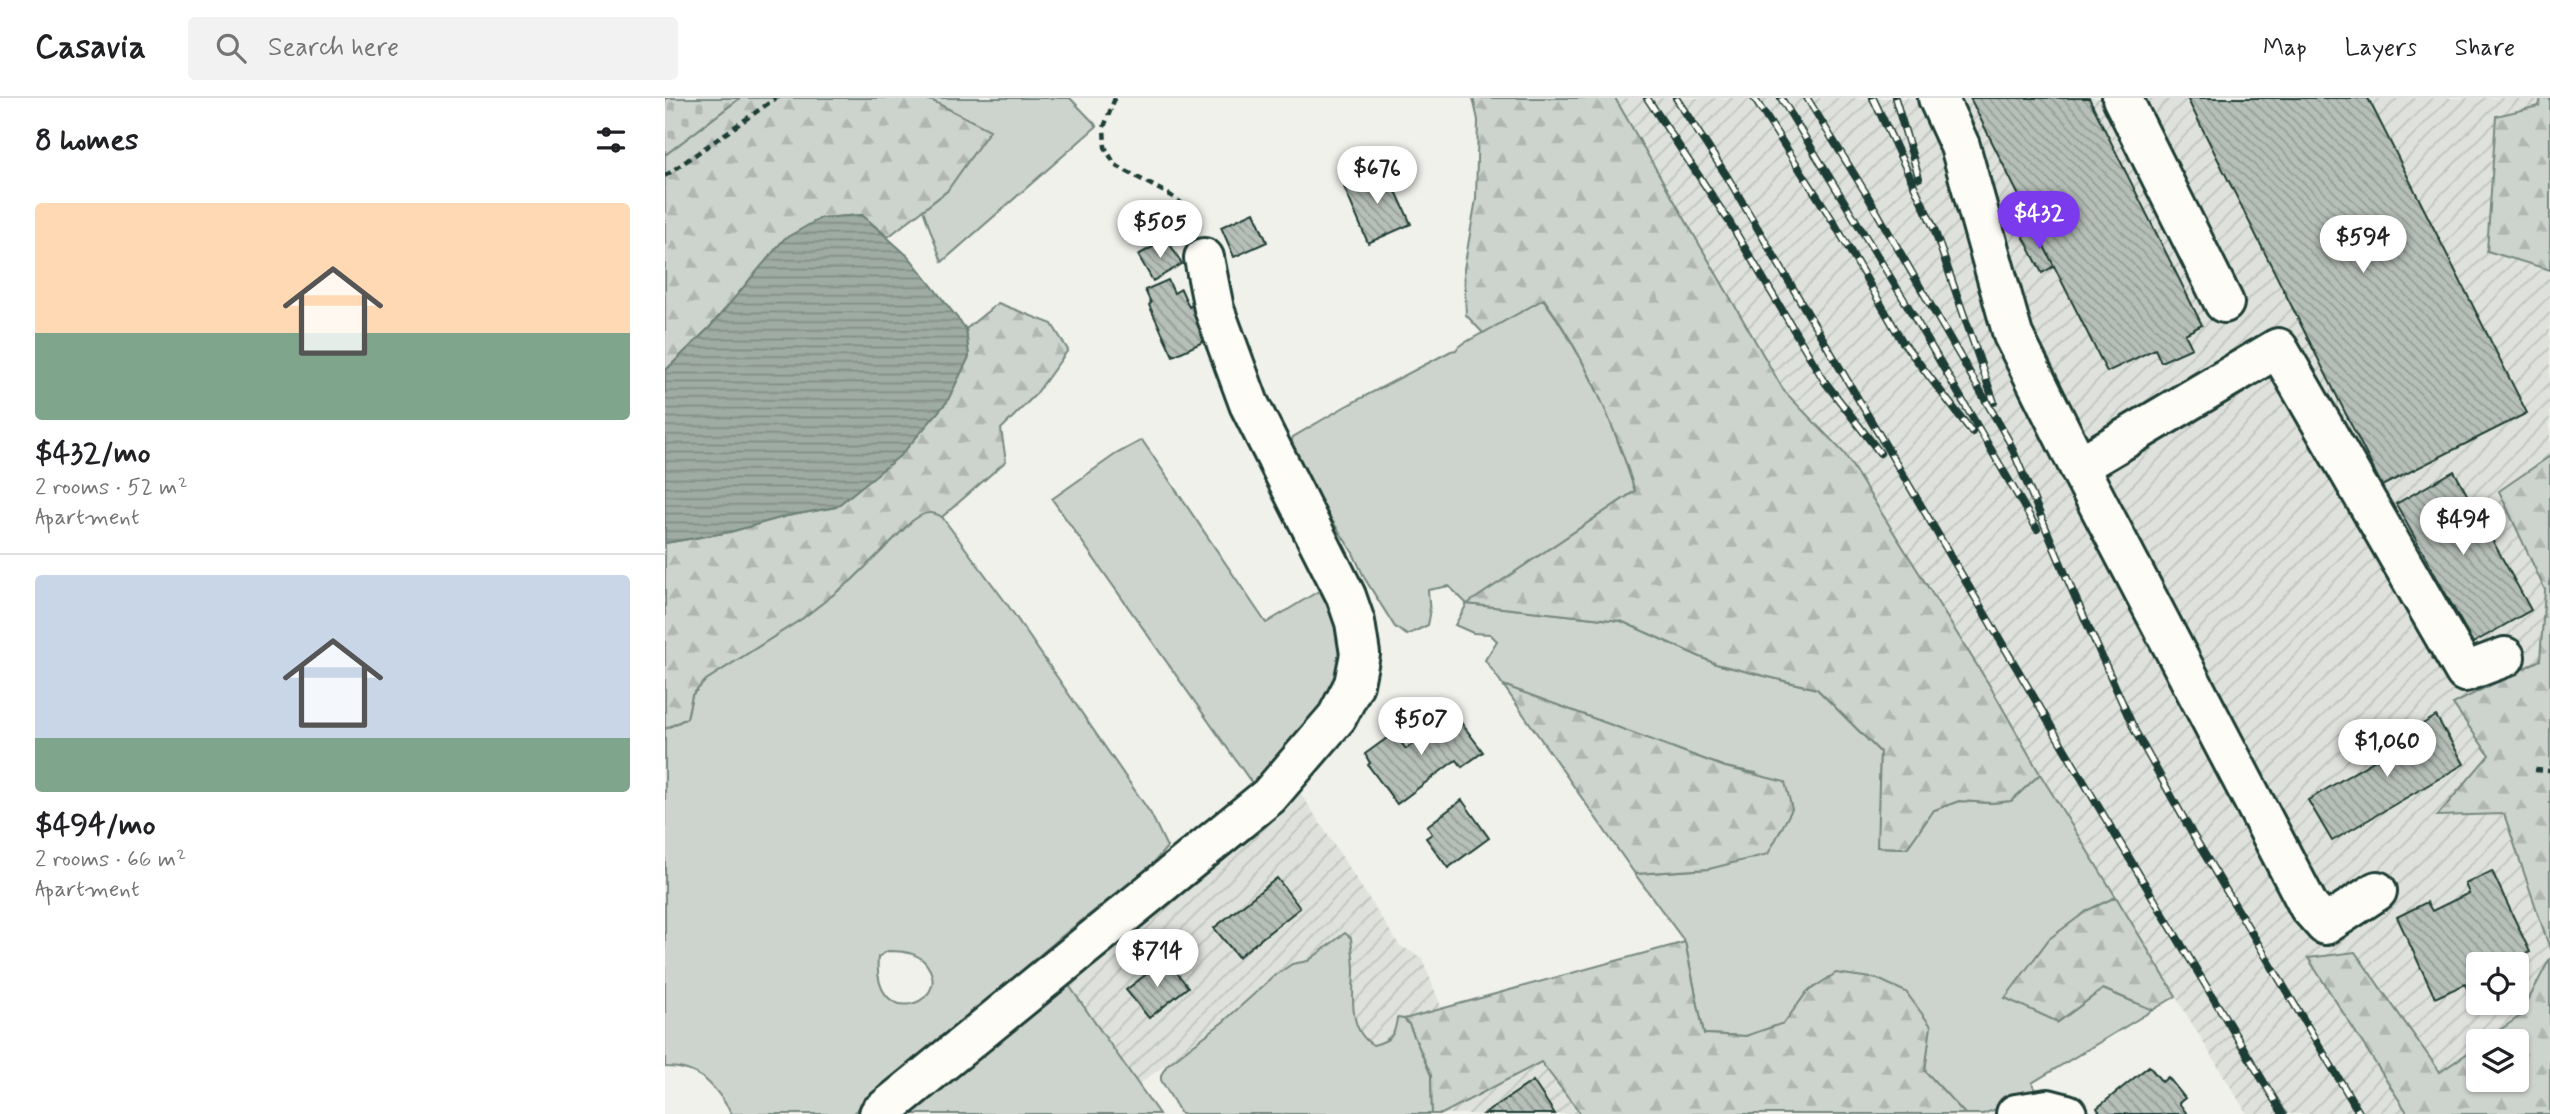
<!DOCTYPE html>
<meta charset="utf-8">
<style>
:root{--surface:#fff;--page:#f2f2f2;--text:#202124;--muted:#757577;--line:#e0e0e0;--accent:#7c3aed}
body{margin:0;font-family:Mynerve,sans-serif;background:var(--page);color:var(--text);height:100vh;display:flex;flex-direction:column;font-size:26px;white-space:nowrap}
*{box-sizing:border-box;margin:0}
p{font-size:23px;color:var(--muted)}
.icon{flex:none;width:38px;height:38px;fill:none;stroke:currentColor;stroke-width:2;stroke-linecap:round;stroke-linejoin:round}
.map{position:relative;flex:1;overflow:hidden}
.panel{display:flex;flex-direction:column;background:var(--surface);width:665px}
.panel>*{flex:none}
.buttons{position:absolute;left:1801px;top:854px;display:grid;gap:14px}
.buttons a{display:grid;place-items:center;width:63px;height:63px;border-radius:7px;background:var(--surface);box-shadow:0 2px 5px #0004;font-size:35px}
.price{position:absolute;translate:-50% -60px;padding:0 16px;border-radius:24px;background:#fff;color:#222;font-size:23px;line-height:46px;filter:drop-shadow(0 2px 4px #0008)}
.price::after{content:'';position:absolute;left:50%;top:42px;width:21px;height:16px;margin-left:-10px;background:inherit;clip-path:polygon(0 0,100% 0,50% 100%)}
.price.on{background:var(--accent);color:#fff}
ul{padding:0;list-style:none}
li{display:grid;align-content:center;gap:14px;height:371px;padding:0 35px}
li+li{border-top:2px solid var(--line)}
li span{display:grid;place-items:center;height:217px;border-radius:7px;color:#555}
li>.icon{margin-inline-start:auto}
span .icon{width:126px;height:126px;fill:#fffc;stroke-width:1}
li b{font-size:30px}
h2{display:flex;justify-content:space-between;align-items:center;height:84px;padding:0 35px;font-size:30px}
header{display:flex;align-items:center;gap:42px;box-sizing:border-box;height:98px;padding:0 35px;background:var(--surface);border-bottom:2px solid var(--line)}
header strong{font-size:33px}
nav{display:flex;gap:38px;margin-inline-start:auto;font-size:24px}
.search{width:490px;height:63px;background:var(--page);display:flex;align-items:center;gap:18px;box-sizing:border-box;padding:0 24px;border-radius:7px;color:var(--muted);font-size:26px}
main{display:flex;flex:1;min-height:0}
.map>svg:first-child{display:block}
</style>
<header>
<strong>Casavia</strong>
<div class="search"><svg class="icon" aria-label="search" viewBox="0 0 24 24"><circle cx="10" cy="10" r="6"/><path d="M15 15l6 6"/></svg>Search here</div>
<nav><a>Map</a><a>Layers</a><a>Share</a></nav>
</header>
<main>
<section class="panel">
<h2>8 homes<svg class="icon" aria-label="filters" viewBox="0 0 24 24"><path d="M4 7h16M4 17h16"/><circle cx="9" cy="7" r="2"/><circle cx="15" cy="17" r="2"/></svg></h2>
<ul>
<li><span style="background:linear-gradient(#ffd9b3 60%,#7fa58c 0)"><svg class="icon" aria-label="home" viewBox="0 0 24 24"><path d="M3 11l9-7 9 7M6 9v11h12V9"/></svg></span><div><b>$432/mo</b><p>2 rooms · 52 m²</p><p>Apartment</p></div></li>
<li><span style="background:linear-gradient(#c9d6e8 75%,#7fa58c 0)"><svg class="icon" aria-label="home" viewBox="0 0 24 24"><path d="M3 11l9-7 9 7M6 9v11h12V9"/></svg></span><div><b>$494/mo</b><p>2 rooms · 66 m²</p><p>Apartment</p></div></li>
</ul>
</section>
<div class="map">
<svg width="1885" height="1016" viewBox="0 0 1885 1016">
<defs>
<pattern id="industrial-furrows" width="10" height="10" patternUnits="userSpaceOnUse" patternTransform="scale(1.75)"><rect width="10" height="10" fill="#dfe2dc"/><path d="M-1 1l2-2M0 10L10 0M9 11l2-2" fill="none" stroke="#bfc3bd"/></pattern>
<pattern id="forest-firs" width="22" height="20" patternUnits="userSpaceOnUse" patternTransform="scale(1.75)"><rect width="22" height="20" fill="#cdd3cd"/><path d="M5 1l3.5 6h-7zM16 11l3.5 6h-7z" fill="#b0b6b1"/></pattern>
<pattern id="cemetery-stones" width="16" height="16" patternUnits="userSpaceOnUse" patternTransform="scale(1.75)"><rect width="16" height="16" fill="#cdd3cd"/><path d="M2 7V4a2 2 0 0 1 4 0v3zM10 15v-3a2 2 0 0 1 4 0v3z" fill="#b0b6b1"/></pattern>
<pattern id="water-rules" width="6" height="5" patternUnits="userSpaceOnUse" patternTransform="scale(1.75)"><rect width="6" height="5" fill="#9faca4"/><path d="M0 2.5h6" fill="none" stroke="#818d86"/></pattern>
<pattern id="building-back-hatch" width="6" height="6" patternUnits="userSpaceOnUse" patternTransform="scale(1.75)"><rect width="6" height="6" fill="#b6bfb8"/><path d="M-1 5l2 2M0 0l6 6M5-1l2 2" fill="none" stroke="#939c96"/></pattern>
</defs>
<rect width="100%" height="100%" fill="#f0f1eb"/>
<filter id="ink" filterUnits="userSpaceOnUse"><feTurbulence type="fractalNoise" baseFrequency=".0143" numOctaves="2"/><feDisplacementMap in="SourceGraphic" scale="14" xChannelSelector="R" yChannelSelector="G"/><feConvolveMatrix kernelMatrix="1 2 1 2 8 2 1 2 1" color-interpolation-filters="sRGB"/></filter>
<g filter="url(#ink)">
<path fill="url(#industrial-furrows)" fill-rule="evenodd" d="M950,0H1876L1823,153L1885,172V358L1834,393L1880,492L1875,563L1789,606L1824,657L1772,717L1839,716L1885,851V860L1855,918L1819,943H1813V948L1775,974L1690,854L1643,860L1743,1016H1582L1375,676L1325,588L1179,355L1119,293ZM1813,866H1852V905H1813Z
M633,691L734,847L757,860L777,911L739,921H733L728,938L722,944L707,947L700,942L691,926L688,914L686,840L680,835L643,864L627,866L558,924L473,987L403,886Z
M876,964L916,1016H777Z"/>
<path fill="#cdd3cd" stroke="#768880" stroke-width="2" fill-rule="evenodd" d="M251,0H405L432,28L277,164L258,112L282,93L268,3Z
M878,201C920,258 949,325 970,393L803,506L956,523L1051,566L1152,591L1215,654L1213,749L1242,750L1269,712L1294,703L1326,705L1346,703L1375,676L1451,799L1423,812L1393,924L1438,891L1488,912L1367,985L1372,996L1318,1016H1300L1260,973L1265,928L1142,894L1120,925L1081,938L1039,936L1020,844L970,776L1044,771L1091,675L1060,669L838,587L820,562L832,543L825,536L808,535L790,527L802,506L784,488L763,492L765,517L763,527L742,537L730,529L700,481L688,455L642,383L626,345L628,339L681,308L786,253L791,252L794,248Z
M477,342L601,525L662,488C667,504 678,523 679,539C682,598 624,647 589,688L387,401L451,356Z
M269,414L277,419L342,506L486,716L502,749L484,770L402,834L187,1016H67C50,988 36,969 0,969V631L22,620L27,597L41,582L138,520L187,482L247,423L258,415ZM223,853C241,853 257,855 265,872C282,907 207,933 213,859Z
M680,835L686,840C687,851 689,862 689,874C688,898 683,932 708,947C725,943 730,938 732,920L739,921L744,926L766,977L767,1016H516L496,982V977L502,967L558,924L608,879L627,866L643,863Z
M403,886L494,1016H235Z"/>
<path fill="url(#forest-firs)" stroke="#768880" stroke-width="2" d="M75,0H251L268,3L325,32L282,93L223,139L197,117L156,120L0,273V57Z
M808,0H950L1119,293L1179,355L1325,588L1375,676L1346,703L1326,705L1294,703L1269,712L1242,750L1212,749L1215,654L1152,591L1051,566L956,523L802,506L970,393C949,325 920,258 879,201L818,235L801,217L799,171L811,101L813,22Z
M1876,0H1885V172L1822,153L1831,18L1874,8Z
M333,205L387,226L403,252L371,296L336,331L341,363L277,419C265,412 258,415 247,423L187,482L138,520L41,582L27,597L22,620L0,631V445L65,434L122,418L171,409L304,259L301,231Z
M1885,358V851L1839,716L1772,718L1824,657L1788,606L1875,562L1880,492L1834,393Z
M838,587L1060,669L1120,684L1127,711L1103,756L1044,771L970,776Z
M1451,799L1511,898L1488,912L1438,891L1393,924L1340,900L1384,841L1423,812Z
M1020,844L1039,936L1081,938L1119,925L1142,894L1171,875L1213,881L1241,894L1266,928L1260,973L1300,1016H916L876,964L777,1016H767L766,977L744,926L739,921Z
M1690,854L1775,974L1813,948V982H1852V943H1819L1855,918L1885,860V1016H1743L1643,860Z"/>
<path fill="url(#cemetery-stones)" stroke="#768880" stroke-width="2" d="M0,0H75L0,57Z"/>
<path fill="url(#water-rules)" stroke="#6c8077" stroke-width="2" d="M197,117L244,159L301,231L304,259L282,304L236,357L171,409L122,418L65,434L0,445V273L44,230L119,141L156,120Z"/>
<path fill="url(#building-back-hatch)" stroke="#1f3d34" stroke-width="2" d="M1305,0H1424L1537,227L1520,236L1527,250L1496,264L1490,251L1442,274Z
M1522,0H1703L1862,315L1717,388Z
M721,71L746,126L703,145L679,89Z
M589,114L602,144L569,159L556,129Z
M1371,132L1389,168L1377,175L1358,138Z
M502,141L517,166L488,183L473,157Z
M503,182L509,195L516,191L524,209L532,205L546,236L538,240L540,243L508,258L484,207L486,205L480,192Z
M1789,373L1866,512L1808,545L1731,406Z
M789,615L818,654L797,669L792,662L788,664L732,706L703,667L705,665L700,656L729,635L741,651Z
M1771,618L1799,666L1667,743L1643,702L1715,659L1712,653Z
M797,702L824,740L783,770L761,740L767,736L762,728Z
M1827,773L1865,854L1841,866H1813V899L1807,902L1800,886L1770,900L1732,819L1762,804L1767,813L1804,795L1800,786Z
M612,780L635,810L573,859L549,830Z
M501,861L523,889L484,920L461,892Z
M1484,968L1497,984L1503,979L1520,1000L1514,1005L1522,1016H1436L1432,1010Z
M868,983L890,1016H819Z"/>
<g fill="none" stroke-linecap="round" stroke-linejoin="round">
<g stroke="#1f3d34" stroke-width="44">
<path id="minor" d="M1273,0L1295,48L1348,237L1418,377L1644,809L1660,827L1712,793
M1457,0L1559,205
M1414,368L1613,250L1800,574L1840,559
M214,1016L604,698L672,619L689,586L695,556L690,524L681,498L584,306L549,211L539,160
M1351,1016L1383,1011L1402,1016"/>
</g>
<path stroke="#1f3d34" stroke-width="4.5" stroke-dasharray="7 5" stroke-linecap="butt" d="M450,0L439,29L440,49L450,67L505,97L533,117L536,128
M0,78L111,0
M1870,672L1885,673"/>
<use href="#minor" stroke="#fdfcf7" stroke-width="38"/>
<g stroke="#1f3d34" stroke-width="8">
<path id="rail" d="M982,0L1065,125L1160,284L1215,355
M1011,0L1063,80L1433,708L1618,1016
M1089,0L1168,123L1237,243L1307,334
M1116,0L1241,205L1372,431
M1142,0L1202,97L1344,343L1407,492L1470,633L1528,737L1695,1016
M1208,0L1268,128L1329,304
M1230,0L1254,80"/>
</g>
<use href="#rail" stroke="#fdfcf7" stroke-width="5" stroke-dasharray="16" stroke-linecap="butt"/>
</g>
</g>
</svg>
<div class="buttons">
<a><svg class="icon" aria-label="locate" viewBox="0 0 24 24"><circle cx="12" cy="12" r="6"/><path d="M12 2v4M12 18v4M2 12h4M18 12h4"/></svg></a>
<a><svg class="icon" aria-label="layers" viewBox="0 0 24 24"><path d="M12 4l9 5-9 5-9-5zM3 14l9 5 9-5"/></svg></a>
</div>
<b class="price" style="left:712px;top:108px">$676</b>
<b class="price on" style="left:1374px;top:153px">$432</b>
<b class="price" style="left:495px;top:162px">$505</b>
<b class="price" style="left:1698px;top:177px">$594</b>
<b class="price" style="left:1798px;top:459px">$494</b>
<b class="price" style="left:756px;top:659px">$507</b>
<b class="price" style="left:1722px;top:681px">$1,060</b>
<b class="price" style="left:492px;top:891px">$714</b>
</div>
</main>
